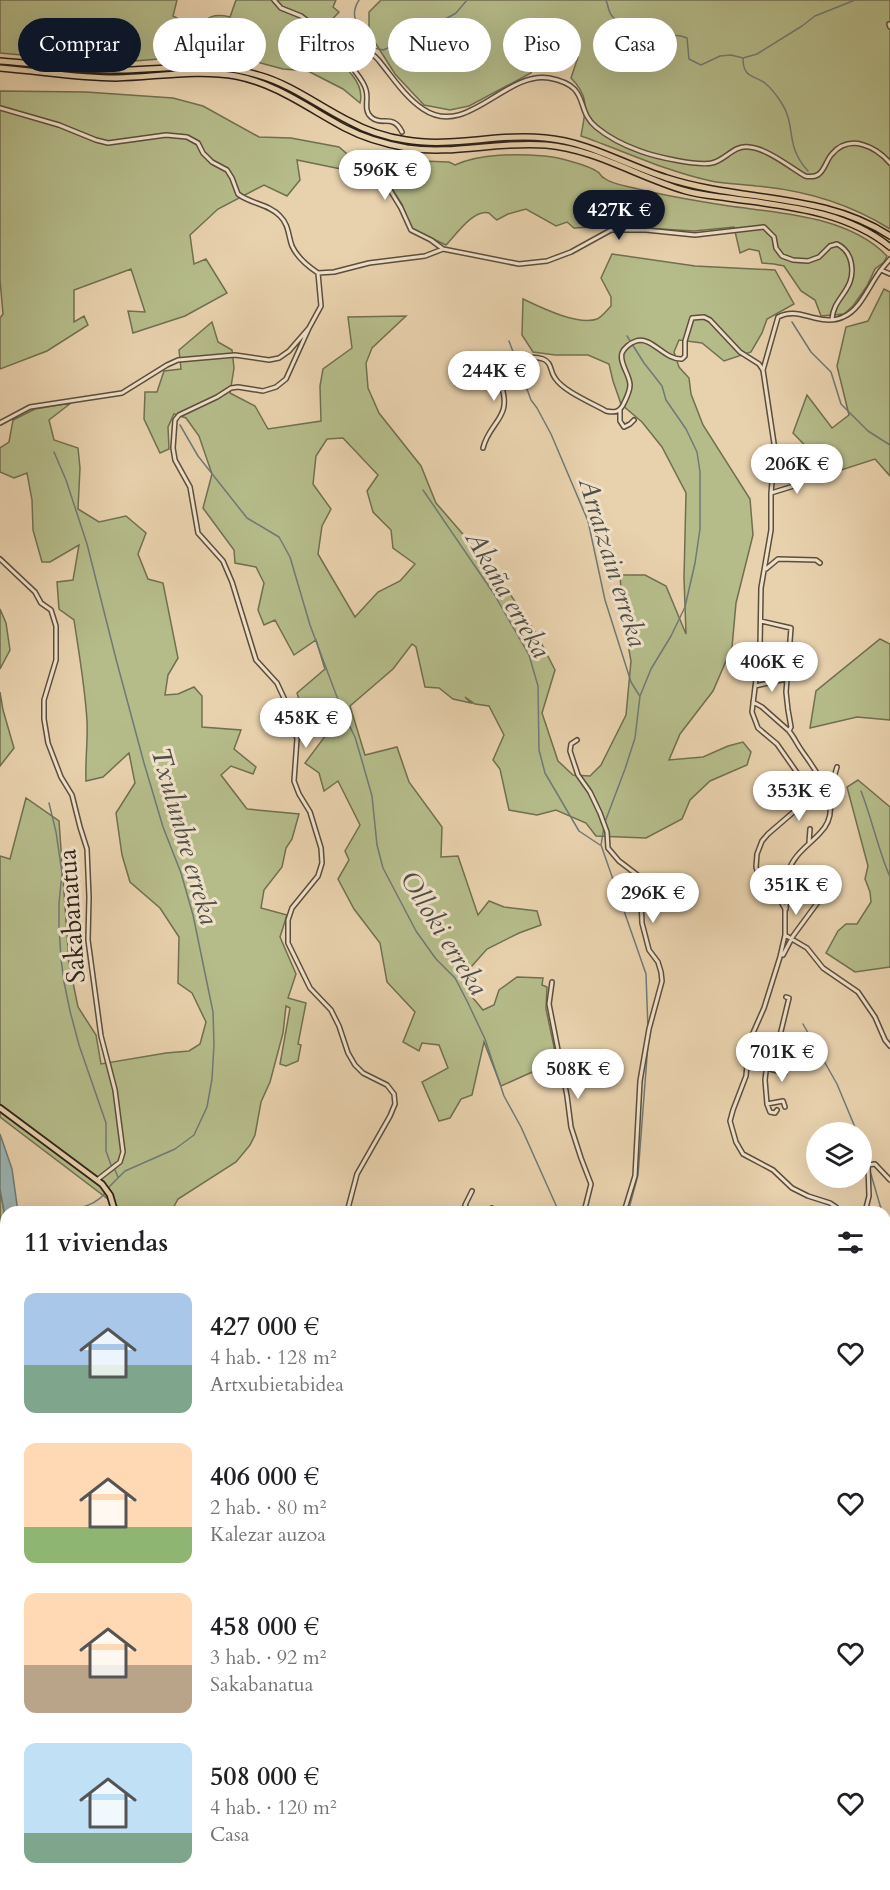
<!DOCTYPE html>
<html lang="es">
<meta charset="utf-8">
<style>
:root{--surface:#fff;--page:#f2f2f2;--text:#202124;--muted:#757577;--accent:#111827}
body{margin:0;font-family:Cardo,serif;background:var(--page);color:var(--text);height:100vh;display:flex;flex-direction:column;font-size:22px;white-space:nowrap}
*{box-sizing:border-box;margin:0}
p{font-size:20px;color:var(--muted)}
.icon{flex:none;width:33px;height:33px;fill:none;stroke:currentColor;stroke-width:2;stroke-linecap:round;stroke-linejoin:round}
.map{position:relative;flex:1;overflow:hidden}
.sheet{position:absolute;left:0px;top:1206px;width:891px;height:684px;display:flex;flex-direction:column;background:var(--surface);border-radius:18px 18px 0 0;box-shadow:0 6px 24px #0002}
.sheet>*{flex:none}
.guide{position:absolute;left:18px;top:18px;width:855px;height:54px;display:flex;gap:12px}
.controls{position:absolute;left:806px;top:1122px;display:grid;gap:12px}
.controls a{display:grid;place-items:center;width:66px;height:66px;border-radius:50%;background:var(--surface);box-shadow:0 6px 24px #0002;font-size:30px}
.price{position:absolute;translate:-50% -51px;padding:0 14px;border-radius:21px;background:#fff;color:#222;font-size:20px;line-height:39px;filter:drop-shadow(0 2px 3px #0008)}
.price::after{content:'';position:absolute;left:50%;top:36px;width:18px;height:14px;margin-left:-9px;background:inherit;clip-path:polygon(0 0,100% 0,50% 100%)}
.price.selected{background:var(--accent);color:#fff}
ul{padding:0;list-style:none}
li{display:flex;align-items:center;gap:18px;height:150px;padding:0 24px}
li span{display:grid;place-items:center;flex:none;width:168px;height:120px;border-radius:12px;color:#555}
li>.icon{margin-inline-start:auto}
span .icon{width:72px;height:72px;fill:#fffc;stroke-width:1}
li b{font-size:26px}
h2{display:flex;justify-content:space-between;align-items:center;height:72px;padding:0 24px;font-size:26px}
.tag{padding:0 21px;border-radius:27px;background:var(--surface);box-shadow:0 6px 24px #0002;font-size:21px;line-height:54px}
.tag.selected{background:var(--accent);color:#fff}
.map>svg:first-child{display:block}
</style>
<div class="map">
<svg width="890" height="1890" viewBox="0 0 890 1890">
<rect width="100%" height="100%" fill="#e8d1ad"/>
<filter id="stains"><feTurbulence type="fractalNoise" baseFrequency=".00333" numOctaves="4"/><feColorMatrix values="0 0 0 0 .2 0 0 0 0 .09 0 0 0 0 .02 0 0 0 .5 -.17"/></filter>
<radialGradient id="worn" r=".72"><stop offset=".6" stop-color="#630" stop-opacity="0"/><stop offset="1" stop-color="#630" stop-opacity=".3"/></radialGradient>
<path fill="#b5bc8a" stroke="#716f51" stroke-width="1.5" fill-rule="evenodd" d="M0,0H177L173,16L195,28C208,17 213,13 230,17L236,0H336L333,7L339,12L324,28L316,32L314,41C329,56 367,76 360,103L343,89L308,71L283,69L253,61L224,56H197L109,63L0,53Z
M381,0H890V229C850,204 802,190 756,186C740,184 726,184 711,181C665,171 624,151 581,136C585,111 591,98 571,78L578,57L546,45L531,73L469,106L450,110L424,105L395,74L369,33V12Z
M0,91L86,92L173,98L203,106L259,137L291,138L339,147L368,172L341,169L297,160L300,180L287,196L264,185L218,209L190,235L194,264L206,259L227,293L185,316L133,333L128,311L145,312L131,269L74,290V322L84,316L88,325L47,351L0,369V318L3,314L0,280Z
M408,153L421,161L449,162L455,165C481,153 517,154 545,156C557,157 588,165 598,172C600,173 601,177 604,178C611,184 626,186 634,188C665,196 697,201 729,206C780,213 849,216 887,256L884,262L875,269L867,286L853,306L844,314L821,316L815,300L801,291L784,266L774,264L762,263L759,251L749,249L740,253L734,227L694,231L611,226L574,228L567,222L556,226L526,209L508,214L497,220C495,219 490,214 489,213C474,208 455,236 446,245L414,230L409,224L402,204L381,172L382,169L384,168C391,172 396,175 398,183L404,187L411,185L413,176Z
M612,254L695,266L775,270L794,304L767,319L762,333L751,352L724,361L702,343L679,340L674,352L679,367L689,378L691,394L703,425L750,499L753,535L736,603L732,647L713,691L680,734L669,760L703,757L728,746L743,742L751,752L747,765L710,781L690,800L682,819L646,838L596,836L586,823L556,810L537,815L509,810L500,769L493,760L504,735L489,706L475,704L465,697L471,703L453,699L439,688L425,687L416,647L412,644L393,669L350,706L365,755L397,747L409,782L442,827L441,857L458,856L478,915L489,901L504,907L537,911L541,925L519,933L487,949L463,976L468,992L483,1010L494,1005L499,990L517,977L543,978L542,985L547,987L546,1009L557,1061L501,1086L484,1042L472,1095L461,1099L450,1118L439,1121L422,1082L448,1068L439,1045L422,1043L419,1051L403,1042L415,1012L387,982L380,943L354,909L338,879L349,860L345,851L360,825L338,781L324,791L319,773L305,763L329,731L323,718L301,739L298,722L304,715L297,693L325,669L316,640L294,655L275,620L264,625L258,610L264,583L256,567L235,563L234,550L203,508L212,474L199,436L186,418L174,414L168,427L169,449L160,453L144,419L145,392H157L164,371L181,369L179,350L212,322L218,342L232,350L234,368L230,393L255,406L268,429L321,421L320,386L323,369L352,348L348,317L406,316L372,348L366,363L368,388L379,413L421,466L436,503L494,570L536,633L555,670L542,713L558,761L573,775L590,776L601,765L626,715L631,661L623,617L620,575H645L666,586L686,634L684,578L686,493L662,447L642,422L621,404L613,381L609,364L588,355H555L533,352L522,335L523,299C540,307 578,326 597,319C602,317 607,310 611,306V297L601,278ZM343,438L378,475L367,491L373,512L391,530L393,548L415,564L400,581L378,592L355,617L318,554L322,526L331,509L313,484L316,456L327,439Z
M884,289L890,292V476L875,459L832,473L793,433L807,395L832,428L849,415L837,366L846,327L868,321Z
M71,403L49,420L54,440L78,448L80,468L78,509L99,522L126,516L146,533L138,554L148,579L163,583L178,658L168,675L165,695L178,694L194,687L202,696V727L241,730L234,749L256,767L253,774L231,766L221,775L247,809L299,814L292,839L286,848L282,867L264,890L261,908L287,915L280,937L296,974L288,998L306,1003L298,1044L301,1045L298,1061L286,1066L280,1064L290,1008L286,1006L283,1033L270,1082L261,1102L255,1135L250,1145L236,1162L178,1199L171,1212H119L117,1206L0,1117V856L10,859L26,798L59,821L69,963L78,1007L96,1035L101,1064L166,1053L189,1051L200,1044L206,1022L192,993L178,983L179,937L160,908L130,882L122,855L116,813L135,783L129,753L103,777L86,781C85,761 88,741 87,721C85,687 79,653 74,620L59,609L57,582L73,580L79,545L50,562H42L33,530L32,500L27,473L14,478L0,472V448L9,442L13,420L35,409Z
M0,609L6,623L10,650L0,669Z
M880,639L890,644V720L857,717L810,728L816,691Z
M0,692L3,710L14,748L0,766Z
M858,780L890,807V967L855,972L826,953L838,931L846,924H857L871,902L870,892L865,879L868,866L847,787Z
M0,1189L6,1222V1451L4,1455L6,1459V1580L0,1576V1323L1,1322Z
M6,1593V1884H93L100,1890H1L0,1600Z"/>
<path fill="#9bb5b4" stroke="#6f7a76" stroke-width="1.5" d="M0,1134L12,1169L18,1212H6V1222L0,1189Z"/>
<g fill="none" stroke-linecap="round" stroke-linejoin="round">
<path stroke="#6f7a76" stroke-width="1.5" d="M606,0C609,8 608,14 616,20L624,19C635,51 666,28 687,38L689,59L701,65L720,56L731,55L743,58L757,54L802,26L815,16L855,0
M359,30C354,18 352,11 359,0
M374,48L383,50L423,34L433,26L456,13L467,0
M743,59C743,79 756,75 766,84C772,89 777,96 781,102C797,126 784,145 808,171
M792,322L811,352L831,372L841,404L868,431L890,445
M509,341L531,400L537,408L551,434L588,521L605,600L631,682L639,695
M180,425L198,456L247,518L279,537L290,557L310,625L343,713L355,737L362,761L372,796L377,845L383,868L416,931L436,959L455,978L467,1001L485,1039L504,1096L521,1127L559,1212
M54,452L66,480L87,544L116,659L144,763L163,827L181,873L193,915L213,1012L214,1044L212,1079L207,1107L194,1135L175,1149L125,1171L109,1187
M423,490L494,594L529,655L538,686L539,750L545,773L579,831L600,845
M861,791C872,819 878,849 890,877
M49,803L56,832L62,873L59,903V926L61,959L64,982L70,1011L79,1045L106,1123V1151L111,1165
M605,822L625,769L635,738L640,696L651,669L671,636L685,607L695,563L700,529V472L697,452L686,429L666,400L662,386L644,363L627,336
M604,827L601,845L646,974L648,1030
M803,1024L837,1084L857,1132
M861,1143L867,1162
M115,1170L118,1177
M870,1171L882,1212
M62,1212C77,1208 94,1207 105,1193
M628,1212L638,1175L648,1044
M885,1220L890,1237
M495,1884L502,1890
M682,1884L686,1890
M354,1890L361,1884"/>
<g stroke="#5c4e3d" stroke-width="6">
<path id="minor" d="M274,0L281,8L301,16L318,29L362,46
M890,24H889L890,27
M328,33L343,50
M0,108L59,125L96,140L108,143L166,135L187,137L198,143L203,153L212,162L227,170L232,178L238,194C251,204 269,204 280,216C289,225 288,235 292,246C297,257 309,267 318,273L321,306L309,328L289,351L279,358L269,360L235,355L178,360L167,365L122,393L30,407L0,423
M402,132C393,113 382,127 371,117C363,110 369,99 366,90C363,77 347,66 343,50L348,47H363C369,52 376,56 380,62C393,78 406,98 423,109C467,139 505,71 549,78C592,86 574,109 596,127C608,137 626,146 640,151C656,157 697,166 712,163C726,160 733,145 749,147C766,148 790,167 805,176C810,177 815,177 819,174C825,169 827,159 832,154C850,133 876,147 890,163
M406,153L410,174L408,182H404L385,166L380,167L379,172L401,208L411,230L431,240L443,249
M881,270L890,274
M318,273L334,272L369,263L425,256L443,249L519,264L547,261L571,252L611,230H646L695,235L764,227L774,237L776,248L782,256L793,260L808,261L819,257L830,246L837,244C845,248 849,253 851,262C857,290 833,297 832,319
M309,328L286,379L276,387L263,391L238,387L231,388L217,397L179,415L175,420L173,448L175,460L190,487L198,533L223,561L232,582L256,660L277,683L291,713L297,739L294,781L299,794L310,812L321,848L322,863L318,876L292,908L288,920V943L310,988L331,1010L339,1026L348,1053L355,1065L363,1073L387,1085L394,1094L395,1104L390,1116L357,1174L347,1212
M620,410V421L624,427L630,424L634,420
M483,448C489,422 513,418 501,385C506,376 512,370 516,360C522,357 536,356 543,359C552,362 550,372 555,378C563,391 592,403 606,411C615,413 620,412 624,403C627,397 630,391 630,385C630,375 619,363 622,353C624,348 630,343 636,341C652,336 664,360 682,359L685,356V341L692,318L704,317L710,320L740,352L759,364L763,370
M771,493L797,485L800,474
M0,559L35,592L41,603L51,610L56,626V660L44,700V719L48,743L61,777L72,795L80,827L87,849L89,897L88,940L101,1036L115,1090L123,1152L120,1162L97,1180
M766,569L778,559L816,560L820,563
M761,621L791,628L786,692L788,710L791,727L789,731C794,737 797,744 802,751C817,773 846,807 820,833C808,846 794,854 788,872C784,883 787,897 786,909
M755,686L786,679
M753,702L762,707L788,730
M577,740L571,744L570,751L578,775L590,792L600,813L607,832L608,848L619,861L640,877L642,923L649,950L658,962L661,972L662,981L649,1029L640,1081L635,1176L624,1212
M829,794L837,767
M809,842L810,829
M785,935L807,948L823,968L858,992L875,1017L885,1040L890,1046
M783,955L793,936L818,902
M552,982L549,1004L567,1096L571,1127L581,1158L591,1184L584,1212
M747,1062L767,1063L765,1080L767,1104L783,1101L785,1107
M767,1063L766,1060H772L775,1056L789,998L786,997
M766,1068L785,1073L787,1068
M767,1104L770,1112L775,1113L777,1110
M469,1212L465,1205L472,1191
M484,1212L492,1208L497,1212
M839,1212L836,1207L830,1203L808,1196L792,1188L773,1170L743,1154L736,1142L730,1121L733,1110L746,1076L749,1042L764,1008L780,957L785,935V909L780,900L760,880L756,867L757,854L762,841L768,834L797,809L801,804L805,795L804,785L798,774L777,744L758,728L752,712L760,646L761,588L771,530V493L775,450L763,370L778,317C791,310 802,315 815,318C823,320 835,321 843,317C860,310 868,288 878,274C881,269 886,264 890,259
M865,1212L869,1196L868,1165L875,1164L890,1180
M0,1295L6,1314
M885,1367H890
M0,1571L6,1572
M885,1638L890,1635
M6,1648L3,1674L6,1713
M169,1884L175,1890
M702,1890L704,1884"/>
</g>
<g stroke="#2d2218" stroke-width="8">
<path id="trunk" d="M0,1108L102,1184L110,1195L115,1212
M885,1403L890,1399"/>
</g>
<g stroke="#2d2218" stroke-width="8">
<path id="motorway" d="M0,61C42,64 83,71 125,70C173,69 211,61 258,75C291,84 319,106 349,121C367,131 386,137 406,140C452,148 498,133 545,138C590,142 625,165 667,178C741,202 823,192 890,236
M0,68C39,71 77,78 116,78C156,77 197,69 236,76C277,84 309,109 345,128C364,138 385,144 407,148C453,155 499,141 546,145C595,149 640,178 686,191C700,195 714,196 728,198C783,206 845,210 890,247"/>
</g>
<use href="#minor" stroke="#f0e1ca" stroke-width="3"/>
<use href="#trunk" stroke="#e8d1ad" stroke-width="4.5"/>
<use href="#motorway" stroke="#e8d1ad" stroke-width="5"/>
<g stroke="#2d2218" stroke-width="4">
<path id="rail" d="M885,1412L890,1408"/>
</g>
<use href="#rail" stroke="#f0e1ca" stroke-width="1.5" stroke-dasharray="4.5" stroke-linecap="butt"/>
</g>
<g text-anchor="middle" stroke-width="6" stroke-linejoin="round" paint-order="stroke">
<g font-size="26" fill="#2d2218" stroke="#f0e1ca">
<text transform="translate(71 916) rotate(-94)" y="9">Sakabanatua</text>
</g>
<g font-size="27" font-style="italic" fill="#4e4e47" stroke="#f0e1ca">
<text transform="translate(613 562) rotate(73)" y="9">Arratzain erreka</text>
<text transform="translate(508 594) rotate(60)" y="9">Akaña erreka</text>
<text transform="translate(185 836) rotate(74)" y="9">Txulunbre erreka</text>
<text transform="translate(444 933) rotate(58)" y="9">Olloki erreka</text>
</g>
</g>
<rect width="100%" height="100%" filter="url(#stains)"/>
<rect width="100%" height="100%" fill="url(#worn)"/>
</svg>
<div class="controls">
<a><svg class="icon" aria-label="layers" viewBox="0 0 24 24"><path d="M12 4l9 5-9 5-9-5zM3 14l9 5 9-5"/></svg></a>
</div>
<b class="price" style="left:385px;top:201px">596K €</b>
<b class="price selected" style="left:619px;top:241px">427K €</b>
<b class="price" style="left:494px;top:402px">244K €</b>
<b class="price" style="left:797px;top:495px">206K €</b>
<b class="price" style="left:772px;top:693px">406K €</b>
<b class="price" style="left:306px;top:749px">458K €</b>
<b class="price" style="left:799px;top:822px">353K €</b>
<b class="price" style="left:796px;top:916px">351K €</b>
<b class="price" style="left:653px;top:924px">296K €</b>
<b class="price" style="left:782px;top:1083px">701K €</b>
<b class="price" style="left:578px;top:1100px">508K €</b>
<div class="guide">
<a class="tag selected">Comprar</a>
<a class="tag">Alquilar</a>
<a class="tag">Filtros</a>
<a class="tag">Nuevo</a>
<a class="tag">Piso</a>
<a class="tag">Casa</a>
</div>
<section class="sheet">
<h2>11 viviendas<svg class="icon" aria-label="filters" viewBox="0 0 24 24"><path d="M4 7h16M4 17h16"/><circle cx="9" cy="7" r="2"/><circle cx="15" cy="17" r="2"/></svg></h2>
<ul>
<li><span style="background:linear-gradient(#a9c7e8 60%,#7fa58c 0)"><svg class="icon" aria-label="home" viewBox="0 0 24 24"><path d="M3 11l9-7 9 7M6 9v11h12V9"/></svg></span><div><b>427 000 €</b><p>4 hab. · 128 m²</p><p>Artxubietabidea</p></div><svg class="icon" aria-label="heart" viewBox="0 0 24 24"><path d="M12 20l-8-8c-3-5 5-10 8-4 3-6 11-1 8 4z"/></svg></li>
<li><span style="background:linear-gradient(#ffd9b3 70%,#8fb573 0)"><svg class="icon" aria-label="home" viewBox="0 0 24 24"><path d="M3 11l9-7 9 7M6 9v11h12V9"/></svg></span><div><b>406 000 €</b><p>2 hab. · 80 m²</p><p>Kalezar auzoa</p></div><svg class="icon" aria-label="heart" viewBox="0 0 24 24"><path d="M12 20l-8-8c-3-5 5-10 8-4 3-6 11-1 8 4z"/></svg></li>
<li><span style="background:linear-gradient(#ffd9b3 60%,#b9a48a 0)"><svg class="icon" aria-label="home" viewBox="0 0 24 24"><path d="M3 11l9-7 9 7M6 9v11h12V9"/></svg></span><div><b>458 000 €</b><p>3 hab. · 92 m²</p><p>Sakabanatua</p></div><svg class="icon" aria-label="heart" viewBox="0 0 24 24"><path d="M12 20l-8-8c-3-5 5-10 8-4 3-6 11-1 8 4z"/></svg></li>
<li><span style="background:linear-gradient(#bfe0f5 75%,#7fa58c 0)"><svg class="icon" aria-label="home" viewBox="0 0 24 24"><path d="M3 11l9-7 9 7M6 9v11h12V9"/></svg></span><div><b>508 000 €</b><p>4 hab. · 120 m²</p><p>Casa</p></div><svg class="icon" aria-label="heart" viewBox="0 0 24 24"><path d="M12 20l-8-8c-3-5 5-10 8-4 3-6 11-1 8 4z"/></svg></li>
</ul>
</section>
</div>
